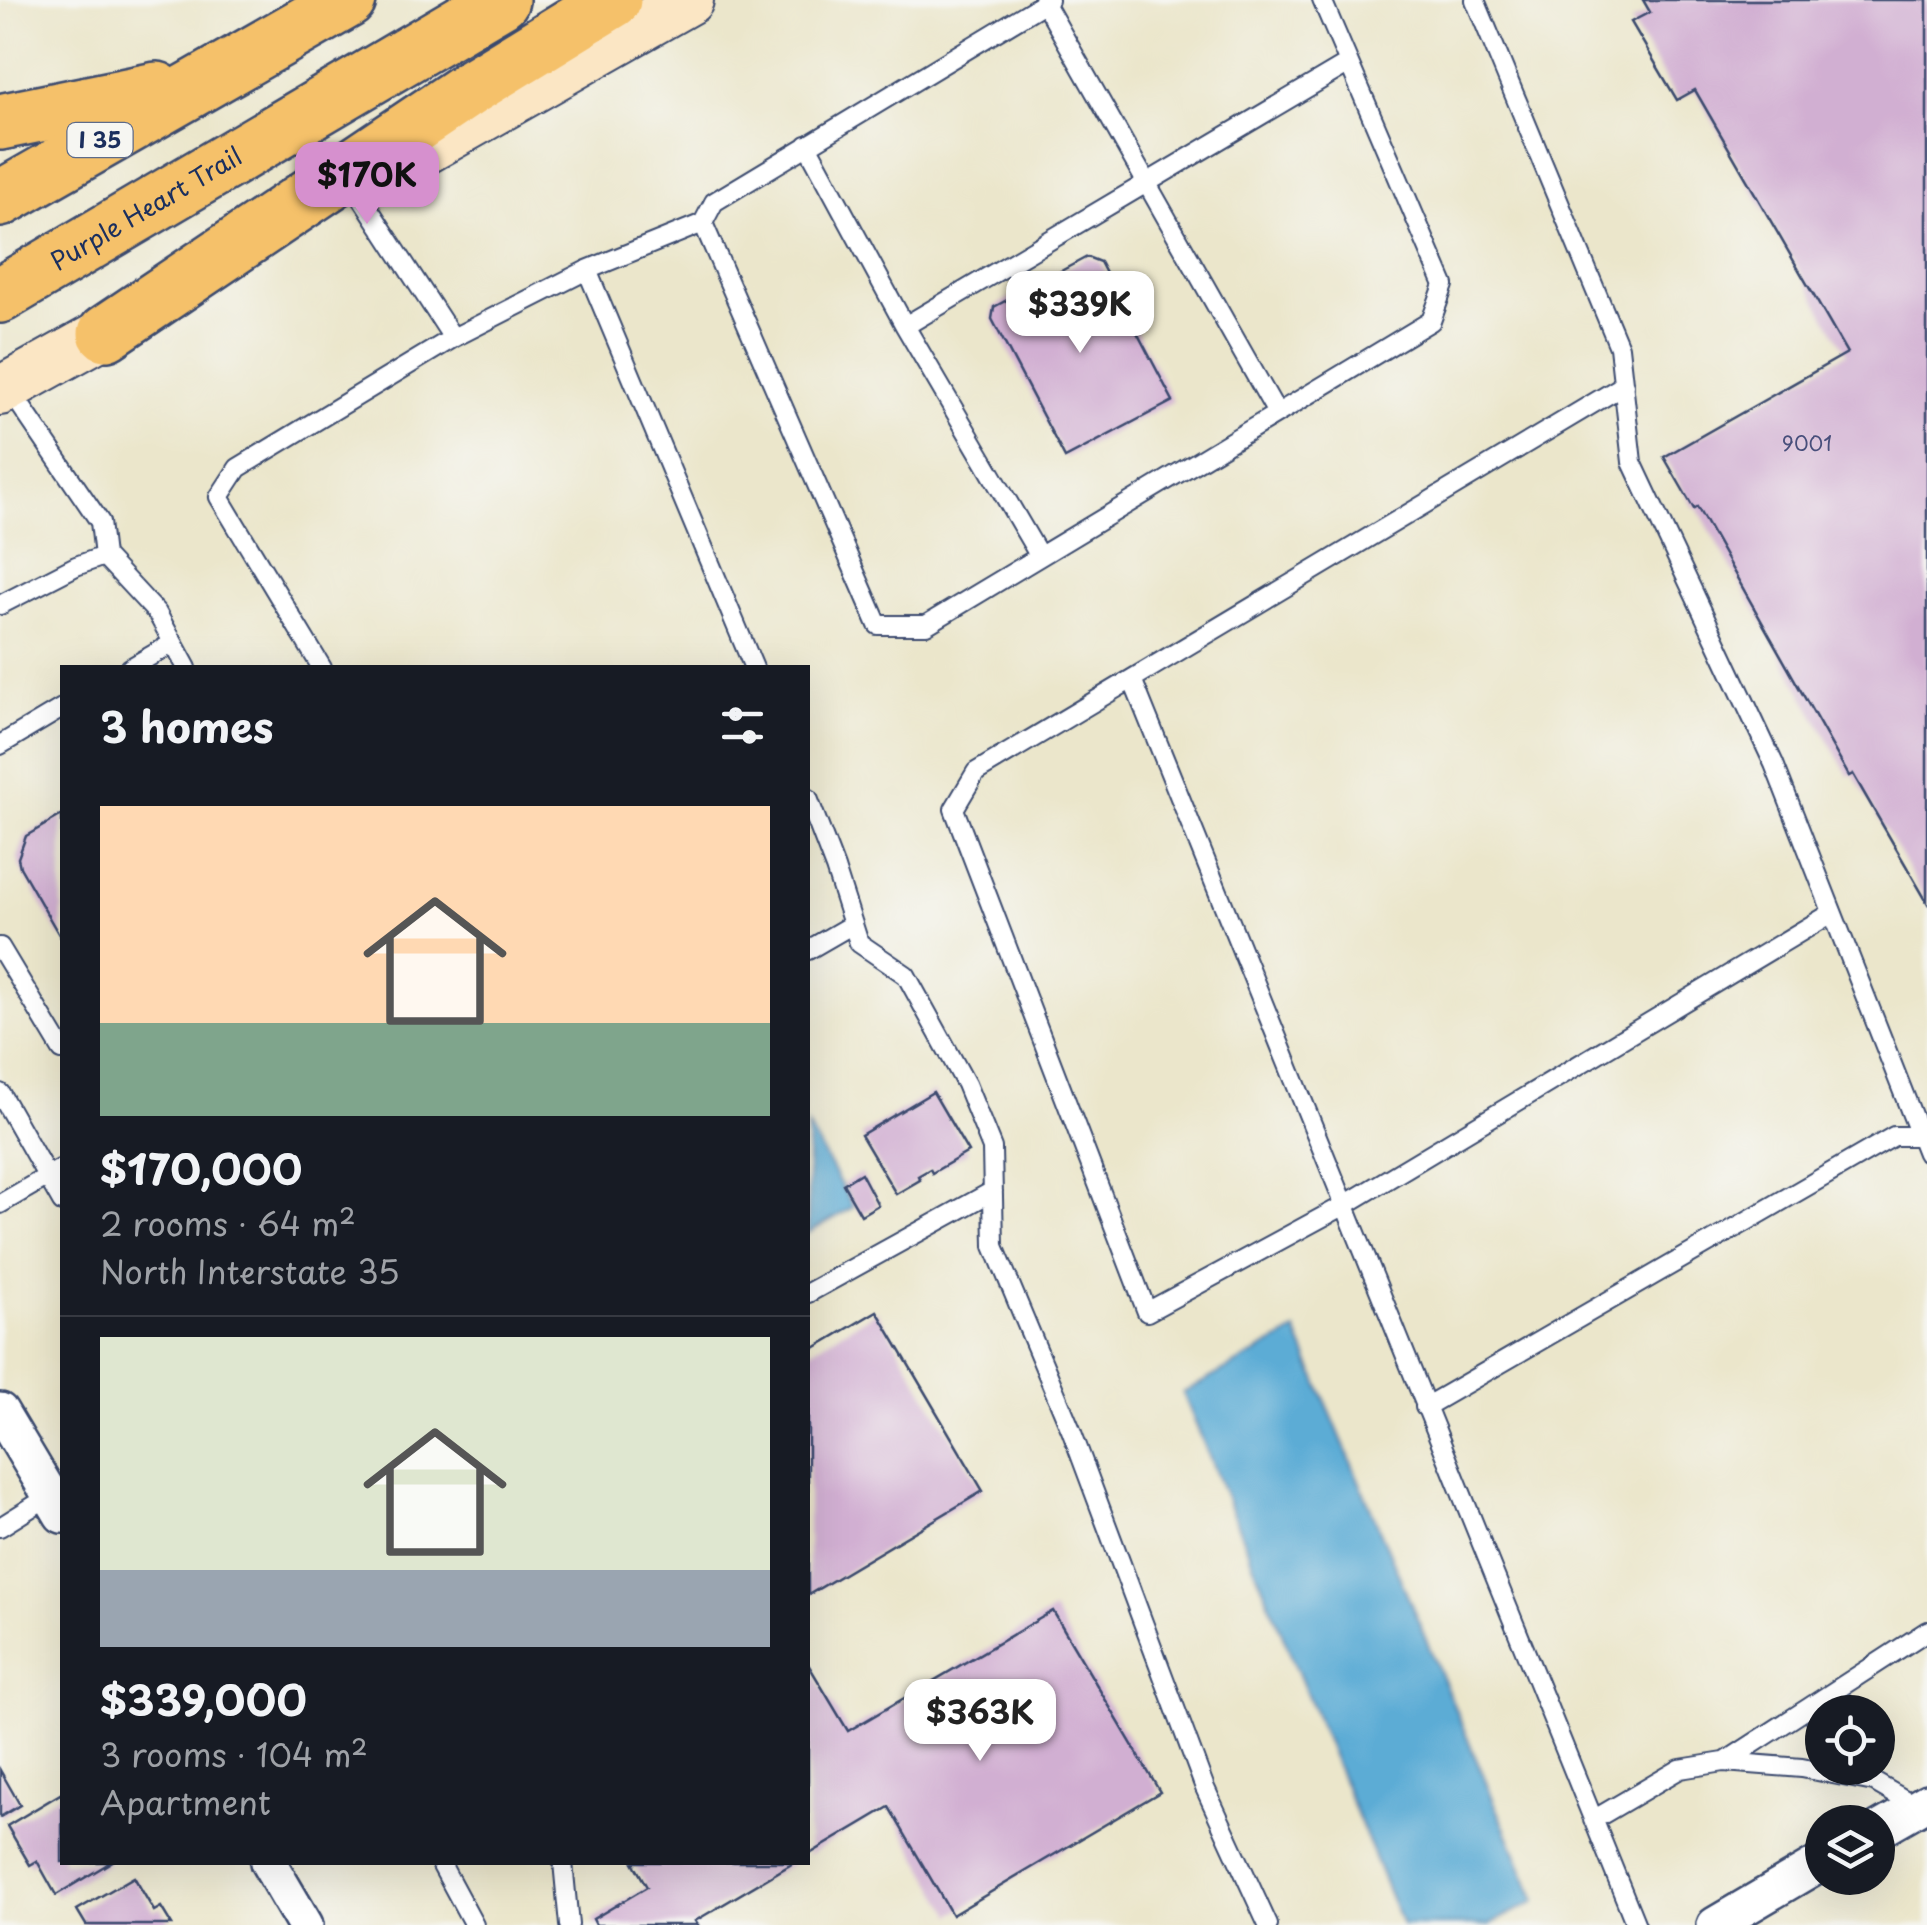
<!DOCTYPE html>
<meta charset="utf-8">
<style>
:root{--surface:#171b24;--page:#242831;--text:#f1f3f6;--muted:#9ea1a6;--line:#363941;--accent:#d690ce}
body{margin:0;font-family:"Playpen Sans",sans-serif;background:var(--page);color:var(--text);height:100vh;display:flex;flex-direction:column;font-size:38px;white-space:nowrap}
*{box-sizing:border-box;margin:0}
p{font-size:32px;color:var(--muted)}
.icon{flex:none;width:55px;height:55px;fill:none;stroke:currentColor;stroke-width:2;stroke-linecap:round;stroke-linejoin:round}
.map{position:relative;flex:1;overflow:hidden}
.drawer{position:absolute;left:60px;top:665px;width:750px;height:1200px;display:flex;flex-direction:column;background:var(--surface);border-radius:0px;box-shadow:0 10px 40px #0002}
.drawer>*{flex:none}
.fabs{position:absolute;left:1805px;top:1695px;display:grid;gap:20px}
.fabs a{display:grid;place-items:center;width:90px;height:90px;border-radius:50%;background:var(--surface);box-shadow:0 10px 40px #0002;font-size:50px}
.price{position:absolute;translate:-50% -85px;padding:0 22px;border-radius:20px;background:#fff;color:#222;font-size:32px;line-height:65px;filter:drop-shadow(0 2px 5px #0008)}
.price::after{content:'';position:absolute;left:50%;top:60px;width:30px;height:22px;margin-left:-15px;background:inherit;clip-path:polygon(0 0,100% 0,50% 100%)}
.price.active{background:var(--accent);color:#111}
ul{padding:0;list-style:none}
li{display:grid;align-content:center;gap:20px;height:530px;padding:0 40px}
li+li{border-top:2px solid var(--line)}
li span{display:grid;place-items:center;height:310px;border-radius:0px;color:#555}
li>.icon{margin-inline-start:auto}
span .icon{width:180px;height:180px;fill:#fffc;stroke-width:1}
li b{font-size:42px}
h2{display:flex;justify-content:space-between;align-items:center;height:120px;padding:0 40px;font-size:42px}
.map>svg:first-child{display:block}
</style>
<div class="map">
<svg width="1927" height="1925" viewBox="0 0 1927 1925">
<rect width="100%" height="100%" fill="#f6f6f2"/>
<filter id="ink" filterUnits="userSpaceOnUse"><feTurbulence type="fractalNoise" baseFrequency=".01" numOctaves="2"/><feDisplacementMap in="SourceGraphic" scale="20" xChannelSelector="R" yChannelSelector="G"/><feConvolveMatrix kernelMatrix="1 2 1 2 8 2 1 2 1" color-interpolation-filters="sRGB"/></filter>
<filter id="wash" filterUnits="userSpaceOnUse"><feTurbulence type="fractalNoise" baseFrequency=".0048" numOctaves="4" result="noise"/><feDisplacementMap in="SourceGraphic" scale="40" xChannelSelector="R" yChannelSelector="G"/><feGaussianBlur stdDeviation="2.25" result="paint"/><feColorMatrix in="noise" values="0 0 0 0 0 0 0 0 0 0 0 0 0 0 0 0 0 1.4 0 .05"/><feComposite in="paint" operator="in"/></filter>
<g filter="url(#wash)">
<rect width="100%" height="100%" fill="#ebe6cb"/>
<path fill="#5bacd5" stroke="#3b6e9a" stroke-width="2.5" d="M808,1126L853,1207L808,1233Z
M1296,1331L1536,1901L1488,1925H1402L1183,1393Z"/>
<g id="blocks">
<path fill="#d1afd2" d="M1643,0H1927V902L1853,774L1849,776L1697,507L1694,509L1664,457L1847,353L1695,90L1677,100L1631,22L1650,12Z
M1087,257L1100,262L1173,401L1065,458L992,319L994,307Z
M62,815V940L20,867L18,858L26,836Z
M933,1092L968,1152L932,1173L930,1169L918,1176L920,1180L896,1194L861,1135Z
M861,1173L878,1205L861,1215L843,1184Z
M877,1311L983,1491L808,1595V1352Z
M1053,1611L1160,1792L952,1915L889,1807L808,1855V1664L848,1731Z
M0,1770L20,1805L0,1817Z
M62,1793V1862H111L56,1895L37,1861L30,1865L7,1826Z
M633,1862H795L695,1921L698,1925H596L593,1919L647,1887Z
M134,1877L154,1911L161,1907L172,1925H86L77,1910Z"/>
</g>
</g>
<g filter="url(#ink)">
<use href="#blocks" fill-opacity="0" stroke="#3a4a6e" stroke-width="2.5"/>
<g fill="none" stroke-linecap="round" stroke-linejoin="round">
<g stroke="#3a4a6e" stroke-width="22">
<path id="service" d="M1043,0L1277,413
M1049,0L714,202L703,223L878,625H926L1431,321L1444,285L1322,0
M1475,0L1619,347L1632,462L1774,764L1927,1153
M807,145L905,326
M356,189L453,338L587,270L754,668
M587,270L703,223
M1624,385L976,772L954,809L1147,1312L1343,1206L1832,913
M1039,555L905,326L1349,63
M104,556L157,613L187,668
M0,605L76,566L104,556L100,522L10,390
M130,668L173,643
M322,668L219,497L238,468L453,338
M1132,679L1636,1925
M0,745L62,708
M808,798L835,868L859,943L906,975L966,1084L992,1148L994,1246L1071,1430L1205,1788L1268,1925
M0,947L62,1050
M808,950L853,924
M0,1093L62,1202
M0,1204L62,1168
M808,1293L993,1191
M1425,1407L1894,1136H1920L1927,1133
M0,1527L51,1495
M1725,1762L1927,1631
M1593,1820L1680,1769L1724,1762L1802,1768L1874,1782L1919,1808
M440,1862L474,1925
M563,1862L569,1925"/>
</g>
<g stroke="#3a4a6e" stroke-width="40">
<path id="minor" d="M0,1411L62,1515
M1878,1830L1927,1802
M268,1862L305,1925
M1715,1925L1822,1862"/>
</g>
<g stroke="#3a4a6e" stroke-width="52">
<path id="secondary" d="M383,174L689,0
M0,391L139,314"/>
</g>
<g stroke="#3a4a6e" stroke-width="60">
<g id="motorway">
<path d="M0,122L157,90"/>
<path d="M0,199L348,0"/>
<path id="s1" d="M0,295L501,0"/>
<path d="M106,333L473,86L613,0"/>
</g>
</g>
<use href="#service" stroke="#fff" stroke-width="18"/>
<use href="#minor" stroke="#fff" stroke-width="35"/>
<use href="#secondary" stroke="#fbe6c4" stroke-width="48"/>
<use href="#motorway" stroke="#f5c16b" stroke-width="55"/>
</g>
</g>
<g text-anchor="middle" stroke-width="8" stroke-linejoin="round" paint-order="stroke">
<g font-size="20" fill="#484f7b">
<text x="1807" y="451">9001</text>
</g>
<rect fill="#f6f6f2" stroke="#5d6b8a" stroke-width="2.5" x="67.5" y="123" width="65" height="34" rx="8"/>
<g font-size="22" font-weight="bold" fill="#1b2f5e">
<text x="100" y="148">I 35</text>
</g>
<g font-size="25" fill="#1b2f5e" stroke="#f6f6f2">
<text dy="9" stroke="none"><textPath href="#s1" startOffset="170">Purple Heart Trail</textPath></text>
</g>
</g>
</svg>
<div class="fabs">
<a><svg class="icon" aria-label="locate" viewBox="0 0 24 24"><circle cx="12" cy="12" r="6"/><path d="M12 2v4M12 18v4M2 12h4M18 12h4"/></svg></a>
<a><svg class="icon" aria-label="layers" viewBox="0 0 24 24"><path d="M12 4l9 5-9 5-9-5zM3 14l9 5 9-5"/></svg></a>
</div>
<b class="price active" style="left:367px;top:227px">$170K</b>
<b class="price" style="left:1080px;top:356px">$339K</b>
<b class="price" style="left:980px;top:1764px">$363K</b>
<section class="drawer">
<h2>3 homes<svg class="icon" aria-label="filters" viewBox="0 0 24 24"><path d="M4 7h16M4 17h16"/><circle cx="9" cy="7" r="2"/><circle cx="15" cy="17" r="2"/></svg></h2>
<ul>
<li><span style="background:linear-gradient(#ffd9b3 70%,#7fa58c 0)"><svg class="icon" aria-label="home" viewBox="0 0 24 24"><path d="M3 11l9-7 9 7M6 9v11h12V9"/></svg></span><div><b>$170,000</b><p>2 rooms · 64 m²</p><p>North Interstate 35</p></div></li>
<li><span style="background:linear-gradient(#dfe7d0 75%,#9aa5b1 0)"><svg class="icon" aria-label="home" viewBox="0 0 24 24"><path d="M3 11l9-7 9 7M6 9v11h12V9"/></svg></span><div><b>$339,000</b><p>3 rooms · 104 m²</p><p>Apartment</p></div></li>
</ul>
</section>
</div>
